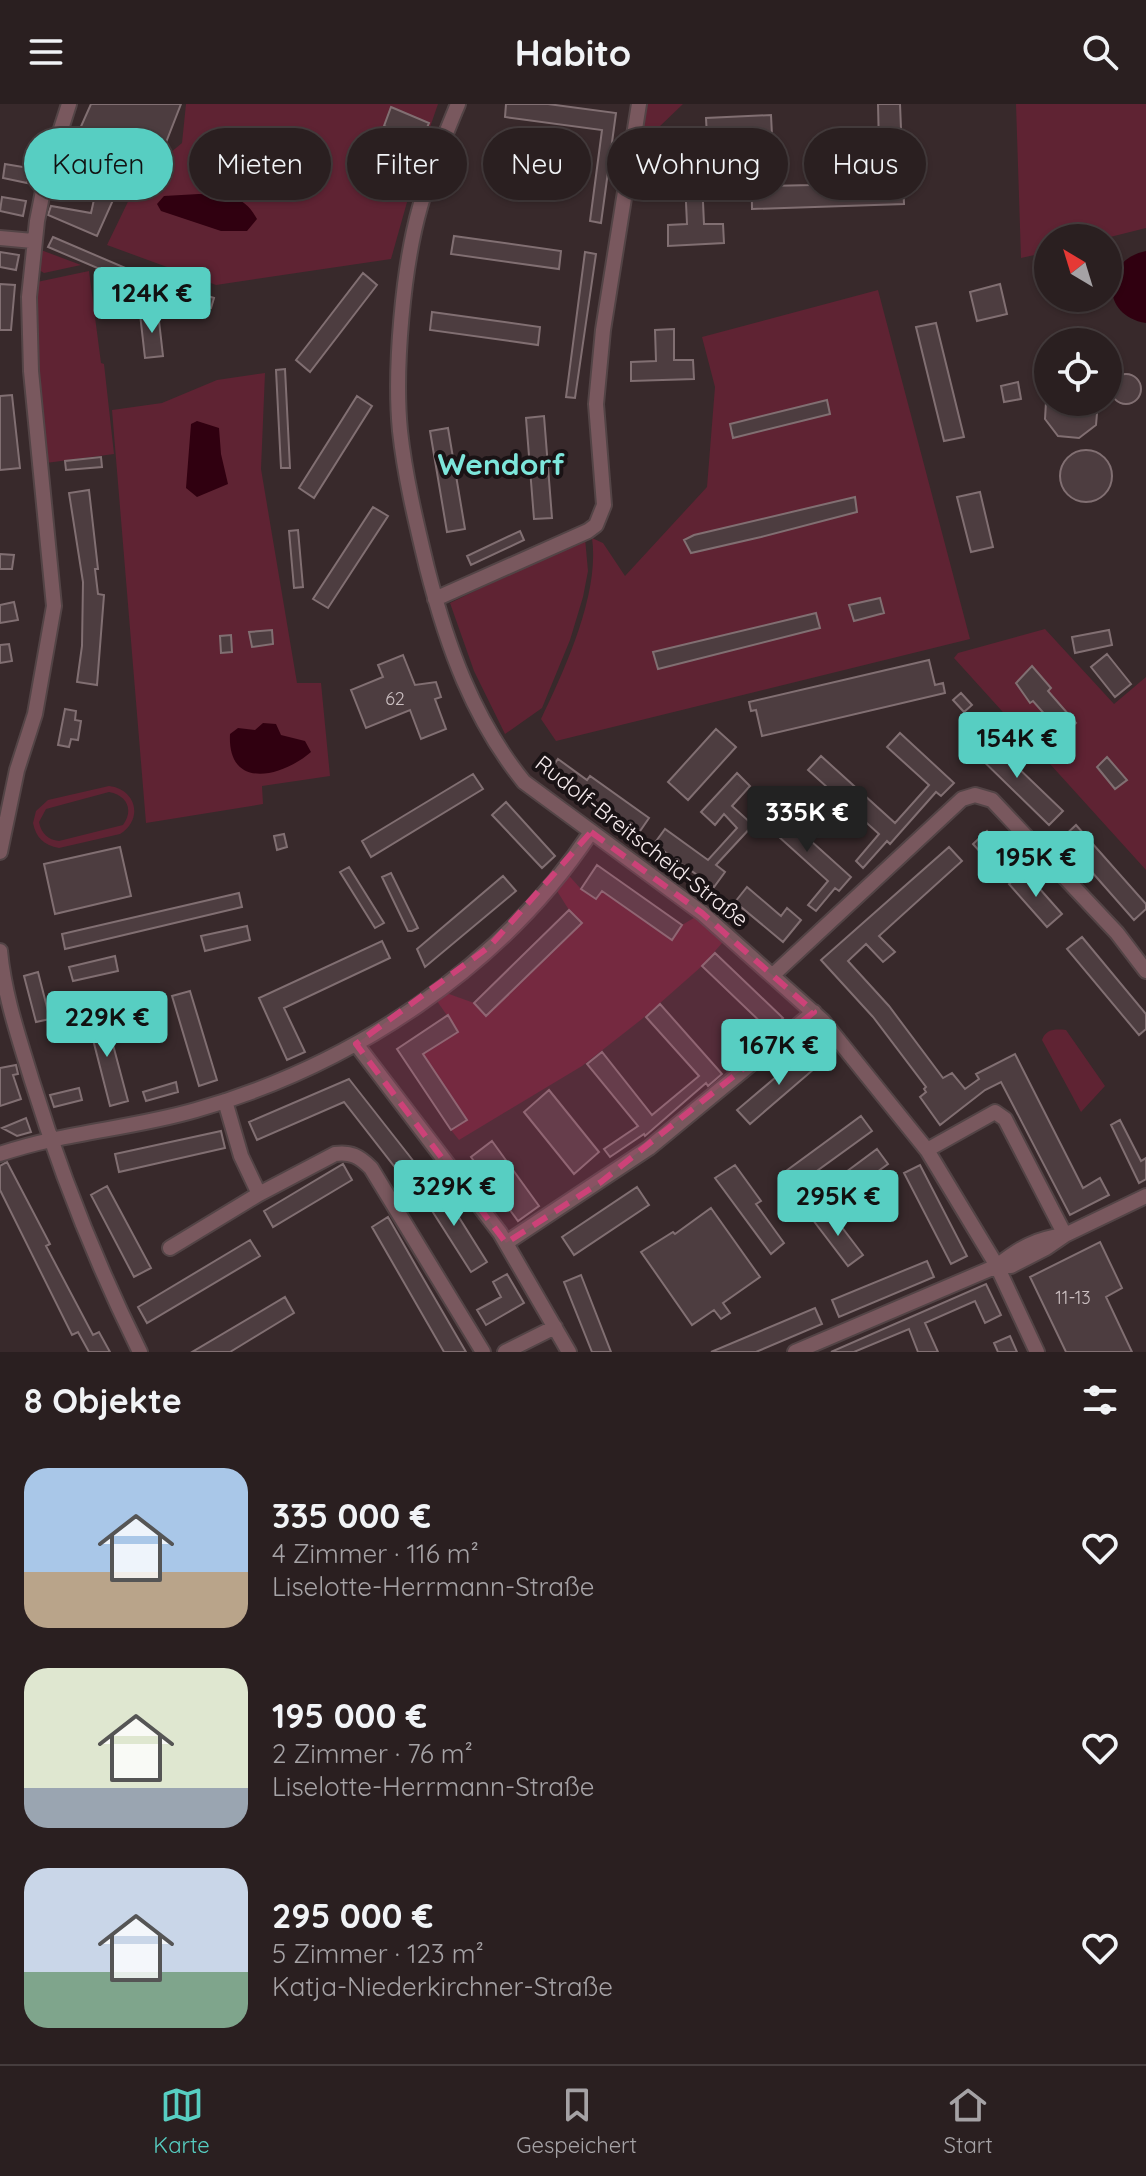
<!DOCTYPE html>
<html lang="de">
<meta charset="utf-8">
<style>
:root{--surface:#2a1f20;--page:#322729;--text:#f1f3f6;--muted:#a5a2a5;--line:#463d3e;--accent:#57cec2}
body{margin:0;font-family:Quicksand,sans-serif;background:var(--page);color:var(--text);height:100vh;display:flex;flex-direction:column;font-size:30px;white-space:nowrap}
*{box-sizing:border-box;margin:0}
p{font-size:26px;color:var(--muted)}
.icon{flex:none;width:44px;height:44px;fill:none;stroke:currentColor;stroke-width:2;stroke-linecap:round;stroke-linejoin:round}
.map{position:relative;height:1248px;overflow:hidden}
.drawer{display:flex;flex-direction:column;background:var(--surface);flex:1}
.drawer>*{flex:none}
.banner{position:absolute;left:24px;top:24px;width:1098px;height:72px;display:flex;gap:16px}
.needle{width:52px;rotate:322deg}
.tools{position:absolute;left:1034px;top:120px;display:grid;gap:16px}
.tools a{display:grid;place-items:center;width:88px;height:88px;border-radius:50%;background:var(--surface);box-shadow:0 2px 6px #0004,0 0 0 2px var(--line);font-size:40px}
.price{position:absolute;translate:-50% -68px;padding:0 18px;border-radius:8px;background:var(--accent);color:#111;font-size:26px;line-height:52px;filter:drop-shadow(0 2px 4px #0008)}
.price::after{content:'';position:absolute;left:50%;top:48px;width:24px;height:18px;margin-left:-12px;background:inherit;clip-path:polygon(0 0,100% 0,50% 100%)}
.price.selected{background:#222;color:#fff}
ul{padding:0;list-style:none}
li{display:flex;align-items:center;gap:24px;height:200px;padding:0 24px}
li span{display:grid;place-items:center;flex:none;width:224px;height:160px;border-radius:24px;color:#555}
li>.icon{margin-inline-start:auto}
span .icon{width:96px;height:96px;fill:#fffc;stroke-width:1}
li b{font-size:34px}
h2{display:flex;justify-content:space-between;align-items:center;height:96px;padding:0 24px;font-size:34px}
.chip{padding:0 28px;border-radius:36px;background:var(--surface);box-shadow:0 2px 6px #0004,0 0 0 2px var(--line);font-size:28px;line-height:72px}
.chip.selected{background:var(--accent);color:#111}
header{display:flex;justify-content:space-between;align-items:center;height:104px;padding:0 24px;background:var(--surface);font-size:36px;font-weight:800}
.tab-bar{display:flex;justify-content:space-around;align-items:center;height:112px;border-top:2px solid var(--line);background:var(--surface);font-size:22px;color:var(--muted)}
.tab-bar a{display:grid;justify-items:center;gap:4px}
.tab-bar .selected{color:var(--accent)}
.map>svg:first-child{display:block}
</style>
<header><svg class="icon" aria-label="menu" viewBox="0 0 24 24"><path d="M4 6h16M4 12h16M4 18h16"/></svg>Habito<svg class="icon" aria-label="search" viewBox="0 0 24 24"><circle cx="10" cy="10" r="6"/><path d="M15 15l6 6"/></svg></header>
<div class="map">
<svg width="1146" height="1248" viewBox="0 0 1146 1248">
<rect width="100%" height="100%" fill="#38292b"/>
<path fill="#5f2333" fill-rule="evenodd" d="M186,0H438L420,52L391,155L216,181L107,141L139,75L182,39Z
M640,0H683L633,48Z
M1016,0H1146V124L1106,134H1048V148L1021,154Z
M41,146L81,161L44,169L39,166Z
M89,167L101,259L104,260L114,350L46,359L37,268V178Z
M878,186L970,535L556,637L541,615C565,565 600,489 592,434L603,439L625,472L707,383L715,283L702,233Z
M265,269L261,365L297,579H321L330,672L262,682L263,700L146,719L112,306L162,299L217,276Z
M585,434L588,467L583,493L570,536L542,604L505,630L474,567L450,499Z
M1045,525L1114,600L1146,573V766L954,554L958,549Z
M109,682C136,685 144,715 120,730L59,744C44,741 36,734 33,719L36,707L48,696ZM109,688C127,691 134,706 123,721L59,737C48,736 41,729 39,718L46,705Z
M563,765L581,785L596,795L602,787L671,836L682,821L702,809L729,831L702,862L642,915L582,962L459,1036L451,1026L467,1016L423,950L458,927L432,890L438,886L474,899L487,911L581,819L569,806L552,779Z
M1066,926L1105,982L1081,1008L1042,936C1046,925 1055,925 1066,926Z"/>
<path fill="#300010" d="M199,90C226,92 243,89 257,115L247,127H221L161,107L157,100L164,92Z
M1146,147V219C1100,212 1101,156 1146,147Z
M197,317L219,324L221,350L228,380L197,393L186,384L191,320Z
M263,619L276,620L281,631L305,637L311,648C281,674 227,686 230,630L238,624L255,626Z"/>
<path fill="#4d3d40" stroke="#816f72" stroke-width="2" d="M91,0H181L165,41L142,31L97,132L48,111L51,102L91,109L95,91L59,85L63,76L58,74Z
M506,0H548L616,9L601,119L590,117L602,26L505,13Z
M878,0H900L904,100L752,105L751,32L707,33L706,14L771,11L772,31H766L768,82L812,81V77L842,76V80L887,78L885,42H879Z
M391,3L429,19L418,45L399,38L403,30L384,22Z
M5,60L29,64L27,79L3,74Z
M702,76L704,120H723L724,139L668,142V121L687,120L685,77Z
M2,93L26,97L23,112L0,107Z
M454,132L561,147L559,165L451,150Z
M53,133L144,172L214,194L211,204L128,177L48,143Z
M0,148L19,151L16,166L0,163Z
M585,148L596,150L575,294L566,293Z
M363,169L377,181L310,268L296,256Z
M0,180L15,181L11,226H0Z
M1000,180L1007,210L977,217L970,188Z
M158,208L163,252L145,254L140,210Z
M432,208L540,223L538,241L430,226Z
M936,219L964,333L944,337L916,223Z
M674,225V256H693L694,275L631,277V258L656,257L655,226Z
M285,265L290,364H281L276,266Z
M1111 285a15 15 0 1 1 30 0a15 15 0 1 1-30 0Z
M1018,278L1021,295L1004,298L1001,282Z
M12,291L20,364L0,366V292Z
M357,292L372,302L314,394L299,384Z
M827,296L830,310L733,334L730,320Z
M1046,298H1098L1096,321L1079,334L1058,332L1045,315Z
M544,312L552,414L534,415L526,314Z
M448,324L465,425L447,428L430,327Z
M1060 372a26 26 0 1 1 52 0a26 26 0 1 1-52 0Z
M101,353L102,363L66,366L65,357Z
M89,386L98,465H95L98,490L104,491L97,581L77,578L82,542L83,478L69,389Z
M980,388L993,443L971,448L957,393Z
M855,393L857,408L761,433L691,449L684,436L694,431Z
M373,403L388,412L328,504L313,495Z
M298,426L303,483L294,484L289,427Z
M520,427L524,436L471,461L467,452Z
M0,450L14,451L12,465H0Z
M880,494L884,509L854,517L849,501Z
M14,498L18,516L0,519V501Z
M816,509L820,524L658,565L653,548Z
M272,526L273,540L252,543L249,528Z
M1109,526L1112,541L1075,549L1072,533Z
M231,531L232,548L221,549L220,532Z
M9,540L12,557L0,559V541Z
M1107,550L1131,580L1115,593L1091,563Z
M403,551L415,581L436,578L441,593L435,595L446,625L421,635L410,606L366,624L351,586L383,573L378,561Z
M929,556L935,581L943,579L945,589L762,632L756,606L751,607L749,598Z
M1032,562L1051,584L1048,587L1076,619L1063,631L1033,597L1030,599L1016,579Z
M961,589L972,601L964,608L953,596Z
M65,605L76,607L75,616L81,617L78,636L71,635L69,643L58,641Z
M716,625L736,643L688,696L668,678Z
M900,629L954,679L941,692L936,688L890,740L887,737L863,764L856,757L879,730L808,666L821,652L895,719L929,681L887,643Z
M984,631L1063,707L1049,721L971,645Z
M1107,653L1127,676L1115,685L1097,663Z
M558,655L587,676L590,672L649,714L638,730L580,687L577,692L547,670Z
M737,669L750,682L732,702L753,721L716,761L725,768L714,783L654,740L665,725L708,756L737,724L724,710L715,721L701,708Z
M473,670L483,685L371,753L362,737Z
M506,698L555,752L542,764L492,711Z
M770,700L851,773L839,787L835,784L816,807L808,801L828,777L758,714Z
M1076,721L1146,800V805L1134,816L1062,734Z
M987,727L1014,757L1001,771L973,740Z
M284,730L287,743L277,746L274,732Z
M120,743L131,792L55,810L44,760Z
M949,743L962,757L879,832L895,848L883,858L866,840L848,857L889,902L943,974L952,969L965,985L979,975L976,970L1015,950L1083,1084L1100,1074L1109,1091L1070,1111L1001,978L985,986L940,1021L920,993L926,988L924,985L926,983L873,913L821,856Z
M597,761L682,821L672,836L602,787L596,795L581,785Z
M349,763L384,819L375,824L340,768Z
M1024,767L1062,810L1047,823L1009,780Z
M391,769L418,824L412,827H408L382,773Z
M503,772L516,787L425,863L417,845Z
M747,783L781,812L787,804L801,816L783,838L735,798Z
M239,789L242,803L65,845L62,830Z
M569,806L582,819L486,912L474,899Z
M247,822L250,836L205,847L201,832Z
M1082,833L1146,910V925L1139,931L1067,845Z
M382,837L390,854L284,904L305,948L287,956L259,894Z
M715,849L783,914L770,927L702,862Z
M115,852L118,867L73,877L69,863Z
M38,868L50,915L36,918L24,872Z
M190,887L217,976L199,982L172,892Z
M153,893L157,908L129,916L125,901Z
M660,900L722,970L708,982L706,979L645,1032L644,1030L610,1053L604,1045L638,1022L587,960L602,948L652,1011L699,972L646,913Z
M104,907L128,997L110,1002L87,912Z
M448,911L458,928L423,950L467,1016L451,1026L397,945Z
M748,932L754,940L735,955L729,948Z
M809,945L821,959L750,1020L737,1006Z
M16,961L18,970L13,971L21,995L0,1002V964Z
M349,975L422,1068L408,1080L344,998L257,1036L249,1018Z
M176,978L178,988L146,997L143,988Z
M79,984L82,996L54,1003L50,991Z
M549,986L599,1048L574,1070L524,1008Z
M861,1012L872,1027L796,1082L786,1067Z
M26,1014L31,1028L17,1032L2,1024Z
M1120,1016L1141,1057L1146,1054V1075L1139,1079L1111,1021Z
M221,1027L225,1044L119,1068L115,1050Z
M492,1037L539,1102L518,1117L471,1053Z
M877,1045L888,1060L852,1086L842,1071Z
M7,1058L50,1140L46,1142L93,1231L99,1228L110,1248H89L78,1228L72,1231L0,1086V1062Z
M343,1060L352,1076L273,1123L264,1107Z
M735,1061L761,1097L756,1100L784,1139L771,1150L715,1074Z
M920,1061L967,1152L951,1160L904,1069Z
M438,1080L487,1158L471,1168L422,1091Z
M107,1082L151,1164L134,1173L91,1091Z
M637,1083L649,1101L574,1151L562,1133Z
M711,1104L760,1173L723,1199L730,1209L721,1215L714,1206L692,1221L641,1148L673,1128L675,1130Z
M828,1105L863,1151L848,1162L813,1116Z
M388,1113L416,1162L466,1248H444L372,1123Z
M250,1136L260,1152L147,1219L138,1203Z
M1100,1138L1122,1184L1106,1193L1132,1248H1066L1030,1173Z
M927,1157L934,1173L839,1213L832,1196Z
M507,1170L524,1199L486,1221L477,1206L501,1193L493,1178Z
M581,1171L611,1248H592L564,1178Z
M986,1180L1001,1211L985,1219L975,1197L925,1219L938,1248H918L909,1225L854,1248H831Z
M285,1193L294,1209L230,1248H192Z
M815,1204L822,1220L756,1248H711Z
M1010,1232L1017,1248H998L994,1239Z"/>
<g fill="none" stroke-linecap="round" stroke-linejoin="round">
<g stroke="#534446" stroke-width="18">
<path id="minor" d="M458,0C444,34 430,67 420,103C403,163 394,265 400,327C405,373 416,418 427,464C447,542 473,615 524,678L702,809L823,917L927,1046L997,1162L1037,1248
M0,134L33,137
M435,495L588,427L596,421L604,401L596,300L603,226L639,0
M0,748L17,666L35,610L54,502L31,267L29,193L37,117L46,72L69,0
M0,847C4,891 19,934 32,977C62,1074 95,1157 140,1248
M774,870L962,695L975,691L992,696L1117,829L1146,867
M356,940L500,1129L569,1248
M927,1046L995,1008L1005,1015L1065,1131
M0,1050C64,1028 131,1025 196,1006C350,962 501,864 591,728
M259,1090L335,1050C351,1048 359,1052 371,1064L483,1248
M506,1139L649,1044L814,908
M170,1144L259,1090L241,1052L225,997
M1000,1161L1011,1162L1046,1144L1065,1131L1146,1092
M505,1248L555,1223
M795,1248L997,1162C1020,1144 1035,1135 1065,1131"/>
</g>
<use href="#minor" stroke="#79585e" stroke-width="14"/>
</g>
<path fill="#cc4278" fill-opacity="0.2" stroke="#cc4278" stroke-width="6" stroke-dasharray="16 10" stroke-linejoin="round" d="M591,728L702,809L814,908L601,1078L506,1139L356,940L489,843Z"/>
<g text-anchor="middle" stroke-width="8" stroke-linejoin="round" paint-order="stroke">
<g font-size="18" fill="#ccc0c2">
<text x="395" y="601">62</text>
<text x="1073" y="1200">11-13</text>
</g>
<g font-size="22" fill="#f6ebed" stroke="#1a1315">
<text transform="translate(642 737) rotate(38)" y="8">Rudolf-Breitscheid-Straße</text>
</g>
<g font-size="30" font-weight="bold" fill="#7de6db" stroke="#1a1315">
<text x="501" y="371">Wendorf</text>
</g>
</g>
</svg>
<div class="tools">
<a><svg class="needle" viewBox="-14 -14 28 28"><path d="M0-13l5 13h-10z" fill="#e53935"/><path d="M0 13l5-13h-10z" fill="#a5a2a5"/></svg></a>
<a><svg class="icon" aria-label="locate" viewBox="0 0 24 24"><circle cx="12" cy="12" r="6"/><path d="M12 2v4M12 18v4M2 12h4M18 12h4"/></svg></a>
</div>
<b class="price" style="left:152px;top:231px">124K €</b>
<b class="price" style="left:1017px;top:676px">154K €</b>
<b class="price selected" style="left:807px;top:750px">335K €</b>
<b class="price" style="left:1036px;top:795px">195K €</b>
<b class="price" style="left:107px;top:955px">229K €</b>
<b class="price" style="left:779px;top:983px">167K €</b>
<b class="price" style="left:454px;top:1124px">329K €</b>
<b class="price" style="left:838px;top:1134px">295K €</b>
<div class="banner">
<a class="chip selected">Kaufen</a>
<a class="chip">Mieten</a>
<a class="chip">Filter</a>
<a class="chip">Neu</a>
<a class="chip">Wohnung</a>
<a class="chip">Haus</a>
</div>
</div>
<section class="drawer">
<h2>8 Objekte<svg class="icon" aria-label="filters" viewBox="0 0 24 24"><path d="M4 7h16M4 17h16"/><circle cx="9" cy="7" r="2"/><circle cx="15" cy="17" r="2"/></svg></h2>
<ul>
<li><span style="background:linear-gradient(#a9c7e8 65%,#b9a48a 0)"><svg class="icon" aria-label="home" viewBox="0 0 24 24"><path d="M3 11l9-7 9 7M6 9v11h12V9"/></svg></span><div><b>335 000 €</b><p>4 Zimmer · 116 m²</p><p>Liselotte-Herrmann-Straße</p></div><svg class="icon" aria-label="heart" viewBox="0 0 24 24"><path d="M12 20l-8-8c-3-5 5-10 8-4 3-6 11-1 8 4z"/></svg></li>
<li><span style="background:linear-gradient(#dfe7d0 75%,#9aa5b1 0)"><svg class="icon" aria-label="home" viewBox="0 0 24 24"><path d="M3 11l9-7 9 7M6 9v11h12V9"/></svg></span><div><b>195 000 €</b><p>2 Zimmer · 76 m²</p><p>Liselotte-Herrmann-Straße</p></div><svg class="icon" aria-label="heart" viewBox="0 0 24 24"><path d="M12 20l-8-8c-3-5 5-10 8-4 3-6 11-1 8 4z"/></svg></li>
<li><span style="background:linear-gradient(#c9d6e8 65%,#7fa58c 0)"><svg class="icon" aria-label="home" viewBox="0 0 24 24"><path d="M3 11l9-7 9 7M6 9v11h12V9"/></svg></span><div><b>295 000 €</b><p>5 Zimmer · 123 m²</p><p>Katja-Niederkirchner-Straße</p></div><svg class="icon" aria-label="heart" viewBox="0 0 24 24"><path d="M12 20l-8-8c-3-5 5-10 8-4 3-6 11-1 8 4z"/></svg></li>
</ul>
</section>
<nav class="tab-bar">
<a class="selected"><svg class="icon" aria-label="map" viewBox="0 0 24 24"><path d="M3 6l6-2 6 2 6-2v14l-6 2-6-2-6 2zM9 4v14M15 6v14"/></svg>Karte</a>
<a><svg class="icon" aria-label="saved" viewBox="0 0 24 24"><path d="M7 4h10v16l-5-4-5 4z"/></svg>Gespeichert</a>
<a><svg class="icon" aria-label="home" viewBox="0 0 24 24"><path d="M3 11l9-7 9 7M6 9v11h12V9"/></svg>Start</a>
</nav>
